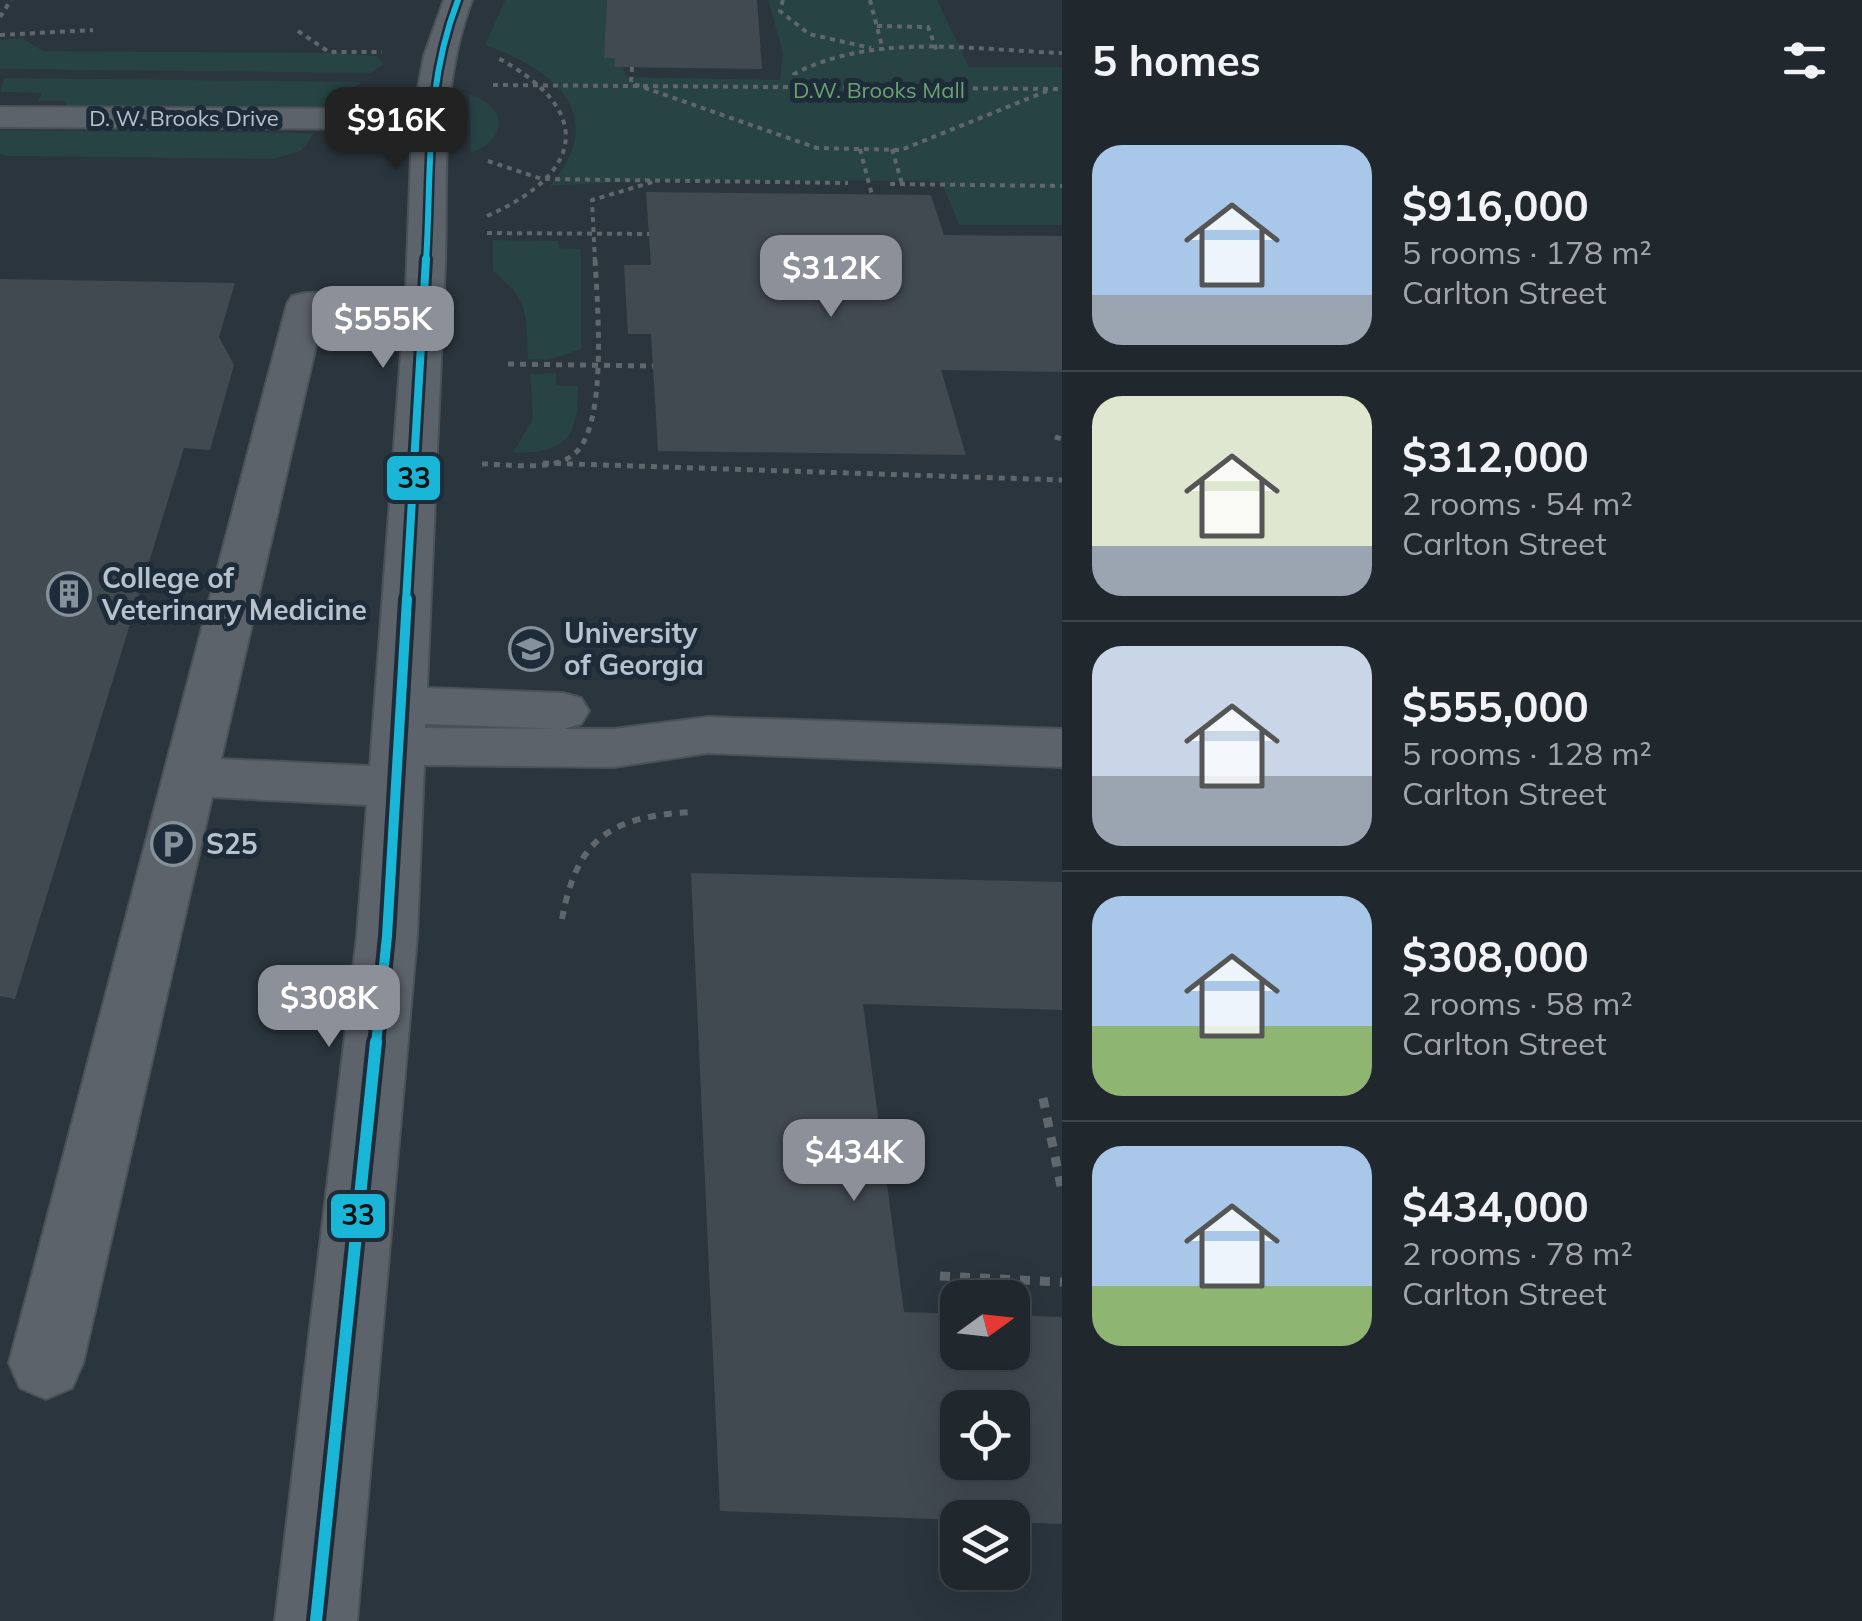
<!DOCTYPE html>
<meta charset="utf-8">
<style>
:root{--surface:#20282e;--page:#283036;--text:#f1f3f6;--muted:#a2a6aa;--line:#3d444a;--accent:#8c9099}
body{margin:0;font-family:Mulish,sans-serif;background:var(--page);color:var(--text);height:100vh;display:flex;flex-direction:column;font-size:38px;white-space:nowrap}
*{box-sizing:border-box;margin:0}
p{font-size:32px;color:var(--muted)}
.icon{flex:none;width:55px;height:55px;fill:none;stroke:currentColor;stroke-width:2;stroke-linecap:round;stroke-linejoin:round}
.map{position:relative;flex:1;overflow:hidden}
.side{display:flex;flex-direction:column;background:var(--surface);width:800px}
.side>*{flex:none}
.needle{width:65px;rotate:75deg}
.controls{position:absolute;left:940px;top:1280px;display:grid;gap:20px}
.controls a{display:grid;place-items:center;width:90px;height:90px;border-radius:20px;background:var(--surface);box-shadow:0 10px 40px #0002,0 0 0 2px var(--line);font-size:50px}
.price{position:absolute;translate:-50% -85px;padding:0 22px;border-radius:20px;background:var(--accent);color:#fff;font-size:32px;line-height:65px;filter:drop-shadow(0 2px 5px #0008)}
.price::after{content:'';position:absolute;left:50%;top:60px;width:30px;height:22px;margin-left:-15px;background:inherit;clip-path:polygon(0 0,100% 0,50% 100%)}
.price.on{background:#222;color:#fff}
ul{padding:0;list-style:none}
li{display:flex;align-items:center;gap:30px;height:250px;padding:0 30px}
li+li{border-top:2px solid var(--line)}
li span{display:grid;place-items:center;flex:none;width:280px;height:200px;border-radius:30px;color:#555}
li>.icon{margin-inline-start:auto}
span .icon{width:120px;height:120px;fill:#fffc;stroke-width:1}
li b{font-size:42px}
h2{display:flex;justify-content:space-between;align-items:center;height:120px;padding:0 30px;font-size:42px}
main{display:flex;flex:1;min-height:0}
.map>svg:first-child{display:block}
</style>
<main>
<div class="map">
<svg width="1062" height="1621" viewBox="0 0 1062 1621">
<rect width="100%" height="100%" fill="#2b353d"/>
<path fill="#274344" d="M505,0H607L605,58H615L614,67H623L626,77L780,80L783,53L768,0H937L969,67H1062V225H959L941,181L654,180L550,186C610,116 556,70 485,45Z
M22,38L43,51L337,53L377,56L384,64L370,73L0,69V40Z
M4,78L359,82L360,84L332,96L322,108H65L67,101H38L42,93L0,92Z
M469,94C507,106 510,138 471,153Z
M0,130L314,133L301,151L273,159L9,156L0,154Z
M493,240L558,241L559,248L581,249V349L548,360L528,359C526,314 530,301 493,271Z
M556,373V386H578C578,437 568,453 513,453L533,418L530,374Z"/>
<path fill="#424a51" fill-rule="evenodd" d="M607,0H757L762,69L614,67L615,58H604Z
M646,192L931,195L944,235L1062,236V372L941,370L966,455L658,451L651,334H628L624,265H651Z
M0,279L235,283L219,337L234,365L210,450L184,448L15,999L0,996Z
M691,873L1062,882V1010L863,1004L904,1312L958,1314V1352H1012V1315L1062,1317V1524L1012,1522V1518L958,1520L720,1511ZM958,1408H1012V1462H958Z"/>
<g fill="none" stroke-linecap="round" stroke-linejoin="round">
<g stroke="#4a5157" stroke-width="4">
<path id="minor" d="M444,0H472C439,88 448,171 445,263C439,405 433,546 427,688L563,693L581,698L589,711L581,724L563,729L425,724V728L614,729L708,717L1062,729V767L708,753L614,767L424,765L417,936L357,1621H275L357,936L367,805L212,797L83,1363L72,1388L46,1399L20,1388L9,1363L287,304L292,296L306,293L406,291L412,129L0,127V107L414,109L424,56ZM404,314L370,766L221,759L323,315Z"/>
</g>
<path stroke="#5f676d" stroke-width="4" stroke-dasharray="5 5" stroke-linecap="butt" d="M783,0L780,11L809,34L871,48
M870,0L883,50
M0,17L11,0
M877,26L928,27L937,51
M298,31L329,52H382
M0,35L93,30
M632,67L631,83L817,148L901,150L1047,91
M493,85L1062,89
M793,85L794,74C874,32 975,50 1062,53
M860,149L872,195
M892,149L902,184
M488,161L542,179L848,183
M890,184L1062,186
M487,216C587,172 594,109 496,57
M487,233L649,234
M595,262L592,200L656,181"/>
<path stroke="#5f676d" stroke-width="5" stroke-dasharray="6 6" stroke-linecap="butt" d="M508,364L653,366
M1055,437L1062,439
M543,463L1062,480
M482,464C508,464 551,472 573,455C609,428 597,301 595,259"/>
<path stroke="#5f676d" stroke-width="6" stroke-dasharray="8 8" stroke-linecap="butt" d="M562,919C577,837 612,816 693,812"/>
<path stroke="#5f676d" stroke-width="9" stroke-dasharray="10 10" stroke-linecap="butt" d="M1043,1098L1062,1191
M940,1276L1062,1282"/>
<use href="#minor" fill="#5c636a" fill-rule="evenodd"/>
<g stroke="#1e2c39" stroke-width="11">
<path id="bus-1-far3" d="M426,262C432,171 424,87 458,0"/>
</g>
<g stroke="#1e2c39" stroke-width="14">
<path id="bus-1-far2" d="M406,602L426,259"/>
</g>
<g stroke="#1e2c39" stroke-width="18">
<path id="bus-1-far1" d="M376,1045L387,936L407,599"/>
</g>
<g stroke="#1e2c39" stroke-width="20">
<path id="bus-1" d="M316,1621L376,1042"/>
</g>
<use href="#bus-1-far3" stroke="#1ab6d8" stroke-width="6"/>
<use href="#bus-1-far2" stroke="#1ab6d8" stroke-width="8"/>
<use href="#bus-1-far1" stroke="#1ab6d8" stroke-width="10"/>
<use href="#bus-1" stroke="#1ab6d8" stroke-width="12"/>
</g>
<defs>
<g id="building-ring" transform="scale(2.25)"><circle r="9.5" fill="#1e2c39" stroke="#85919b" stroke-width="1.5"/><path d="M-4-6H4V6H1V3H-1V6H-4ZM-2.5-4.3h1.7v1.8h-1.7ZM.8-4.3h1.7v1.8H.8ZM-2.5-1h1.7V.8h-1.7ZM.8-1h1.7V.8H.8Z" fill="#85919b"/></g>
<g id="university-ring" transform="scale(2.25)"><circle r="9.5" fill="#1e2c39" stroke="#85919b" stroke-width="1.5"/><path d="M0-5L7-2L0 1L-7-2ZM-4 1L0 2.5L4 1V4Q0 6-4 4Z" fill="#85919b"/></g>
<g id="parking-ring" transform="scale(2.25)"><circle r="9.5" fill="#1e2c39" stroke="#85919b" stroke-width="1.5"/><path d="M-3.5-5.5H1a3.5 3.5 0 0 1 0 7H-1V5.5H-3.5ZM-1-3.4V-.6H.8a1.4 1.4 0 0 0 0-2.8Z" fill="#85919b"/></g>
</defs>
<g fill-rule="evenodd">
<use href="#building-ring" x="69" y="594"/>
<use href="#university-ring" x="531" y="649"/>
<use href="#parking-ring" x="173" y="844"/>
</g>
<g text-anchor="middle" stroke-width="10" stroke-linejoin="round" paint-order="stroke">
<g font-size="22" fill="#6ba071" stroke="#1e2c39">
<text x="879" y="98">D.W. Brooks Mall</text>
</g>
<g font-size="22" fill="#b6c2cd" stroke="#1e2c39">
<text x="184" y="126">D. W. Brooks Drive</text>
</g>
<g font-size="28" font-weight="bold" fill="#b6c2cd" stroke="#1e2c39" text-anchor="start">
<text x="102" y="588">College of<tspan x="102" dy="32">Veterinary Medicine</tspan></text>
<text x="564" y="643">University<tspan x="564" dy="32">of Georgia</tspan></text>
<text x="206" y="854">S25</text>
</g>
</g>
<g stroke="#1e2c39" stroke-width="4">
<rect x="385" y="454" width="57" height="48" rx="10" fill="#1ab6d8"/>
<rect x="329" y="1192" width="58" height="48" rx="10" fill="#1ab6d8"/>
</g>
<g font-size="28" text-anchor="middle" font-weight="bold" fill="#111">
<text x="414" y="488">33</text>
<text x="358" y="1225">33</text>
</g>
</svg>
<div class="controls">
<a><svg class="needle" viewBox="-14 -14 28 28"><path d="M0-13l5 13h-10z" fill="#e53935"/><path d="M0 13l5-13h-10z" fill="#a2a6aa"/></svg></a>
<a><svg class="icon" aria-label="locate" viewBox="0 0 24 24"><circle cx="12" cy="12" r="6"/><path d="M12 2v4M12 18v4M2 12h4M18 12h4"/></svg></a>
<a><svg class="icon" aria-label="layers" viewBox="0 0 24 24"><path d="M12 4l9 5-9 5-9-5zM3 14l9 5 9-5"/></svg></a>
</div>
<b class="price on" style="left:396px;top:172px">$916K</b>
<b class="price" style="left:831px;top:320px">$312K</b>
<b class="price" style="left:383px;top:371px">$555K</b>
<b class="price" style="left:329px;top:1050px">$308K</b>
<b class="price" style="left:854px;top:1204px">$434K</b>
</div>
<section class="side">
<h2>5 homes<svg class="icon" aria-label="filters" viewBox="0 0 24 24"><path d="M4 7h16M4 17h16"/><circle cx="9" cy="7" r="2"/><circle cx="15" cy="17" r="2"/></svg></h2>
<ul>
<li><span style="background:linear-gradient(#a9c7e8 75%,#9aa5b1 0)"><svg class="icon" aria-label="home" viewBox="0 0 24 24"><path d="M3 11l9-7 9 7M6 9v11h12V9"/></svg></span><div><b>$916,000</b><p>5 rooms · 178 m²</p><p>Carlton Street</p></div></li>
<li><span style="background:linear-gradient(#dfe7d0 75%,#9aa5b1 0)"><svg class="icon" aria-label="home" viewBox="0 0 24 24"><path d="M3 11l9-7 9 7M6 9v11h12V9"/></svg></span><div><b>$312,000</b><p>2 rooms · 54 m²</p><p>Carlton Street</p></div></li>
<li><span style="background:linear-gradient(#c9d6e8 65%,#9aa5b1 0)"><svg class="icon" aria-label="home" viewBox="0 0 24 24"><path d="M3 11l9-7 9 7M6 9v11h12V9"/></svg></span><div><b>$555,000</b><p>5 rooms · 128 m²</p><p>Carlton Street</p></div></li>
<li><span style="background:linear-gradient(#a9c7e8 65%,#8fb573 0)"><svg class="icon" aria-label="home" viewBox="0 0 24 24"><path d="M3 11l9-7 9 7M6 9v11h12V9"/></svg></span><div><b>$308,000</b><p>2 rooms · 58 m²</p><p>Carlton Street</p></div></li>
<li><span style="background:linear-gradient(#a9c7e8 70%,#8fb573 0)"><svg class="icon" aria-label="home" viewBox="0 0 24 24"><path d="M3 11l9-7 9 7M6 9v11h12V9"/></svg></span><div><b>$434,000</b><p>2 rooms · 78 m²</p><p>Carlton Street</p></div></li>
</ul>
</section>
</main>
